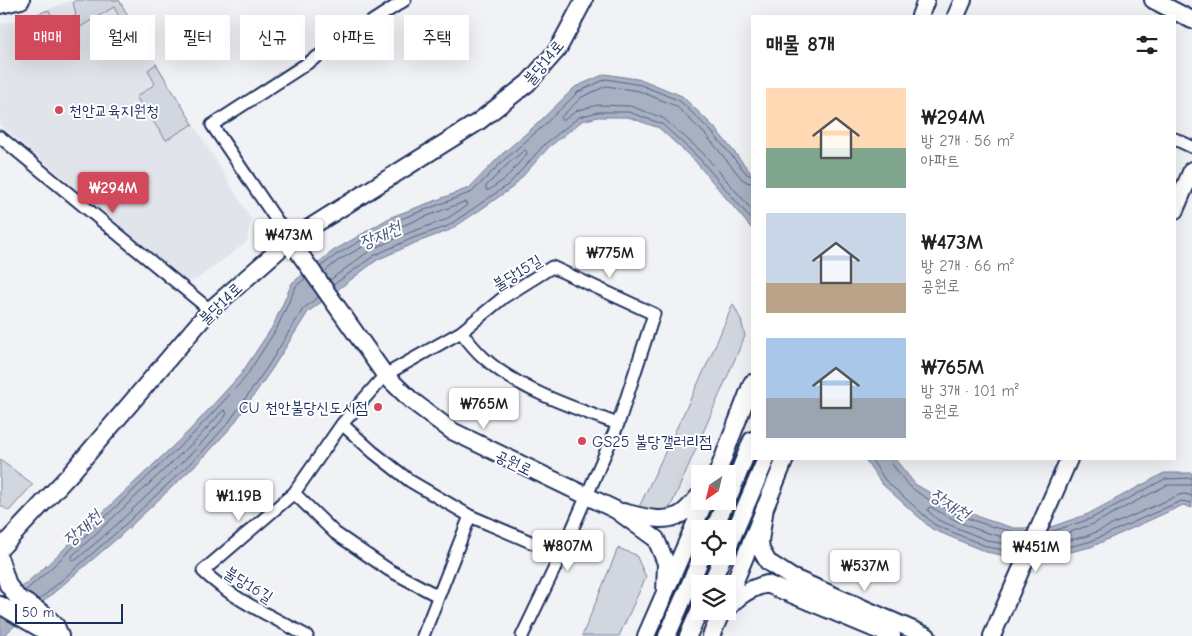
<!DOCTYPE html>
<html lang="ko">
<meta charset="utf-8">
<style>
:root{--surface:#fff;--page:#f6f6f6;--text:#222;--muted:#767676;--accent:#d1495b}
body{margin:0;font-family:"Comic Neue","Poor Story",sans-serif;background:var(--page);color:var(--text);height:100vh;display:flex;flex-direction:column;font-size:19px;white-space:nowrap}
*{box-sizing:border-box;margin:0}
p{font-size:16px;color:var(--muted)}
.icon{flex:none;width:28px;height:28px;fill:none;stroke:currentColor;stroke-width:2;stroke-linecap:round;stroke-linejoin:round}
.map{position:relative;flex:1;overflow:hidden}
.drawer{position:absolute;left:751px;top:15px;width:425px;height:445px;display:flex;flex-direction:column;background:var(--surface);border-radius:0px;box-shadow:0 5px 20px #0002}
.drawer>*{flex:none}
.guide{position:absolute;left:15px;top:15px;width:475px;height:45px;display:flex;gap:10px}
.needle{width:32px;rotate:215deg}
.tools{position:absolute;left:691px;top:465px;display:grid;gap:10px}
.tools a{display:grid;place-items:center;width:45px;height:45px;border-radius:0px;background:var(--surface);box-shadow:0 5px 20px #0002;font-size:25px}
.scale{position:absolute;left:15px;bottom:12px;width:108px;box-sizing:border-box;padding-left:5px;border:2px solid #1b2f5e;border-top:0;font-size:14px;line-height:18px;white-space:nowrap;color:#1b2f5e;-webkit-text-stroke:4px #fff;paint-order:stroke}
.price{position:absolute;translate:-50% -42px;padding:0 11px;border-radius:5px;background:#fff;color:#222;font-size:16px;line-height:32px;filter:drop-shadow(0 1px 2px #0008)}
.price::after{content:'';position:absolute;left:50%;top:30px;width:15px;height:11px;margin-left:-8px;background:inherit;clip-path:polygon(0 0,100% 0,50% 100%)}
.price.on{background:var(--accent);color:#fff}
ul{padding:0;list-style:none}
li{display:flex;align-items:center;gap:15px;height:125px;padding:0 15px}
li span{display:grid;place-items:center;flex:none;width:140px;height:100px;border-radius:0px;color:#555}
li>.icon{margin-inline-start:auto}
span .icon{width:60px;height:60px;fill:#fffc;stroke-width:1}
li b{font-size:21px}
h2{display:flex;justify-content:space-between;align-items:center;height:60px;padding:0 15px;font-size:21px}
.tag{padding:0 18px;border-radius:0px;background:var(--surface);box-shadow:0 5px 20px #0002;font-size:18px;line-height:45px}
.tag.on{background:var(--accent);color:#fff}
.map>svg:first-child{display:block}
</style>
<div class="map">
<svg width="1192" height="636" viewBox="0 0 1192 636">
<rect width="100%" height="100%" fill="#f1f2f5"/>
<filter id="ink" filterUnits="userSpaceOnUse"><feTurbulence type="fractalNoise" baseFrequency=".02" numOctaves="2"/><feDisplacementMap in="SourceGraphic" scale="10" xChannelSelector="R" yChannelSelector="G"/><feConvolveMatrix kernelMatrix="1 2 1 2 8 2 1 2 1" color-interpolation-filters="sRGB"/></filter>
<g filter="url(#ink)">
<path fill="#e1e4ea" d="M73,0H119L251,219L247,242L197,279L188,282L0,125V24L22,20Z"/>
<path fill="#d2d6df" stroke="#76829e" d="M78,0H119L146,47L138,53L114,7L70,33L45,51L38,42L36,44L35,50L33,52L30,51L22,20L48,10L59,25L76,15L73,2Z
M156,64L193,124L166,140L136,97L155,84L148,70Z
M733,304L741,320L745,336L671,506C659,515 651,513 639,507L710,358Z
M0,460L33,484L9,511L0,505Z
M618,548L636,555L646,577L619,636H582Z"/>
<path fill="#a8b0c2" stroke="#707c9a" d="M605,74L643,80L682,96L714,127L752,174V229L695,161L659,128L628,117H598L582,121L549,147L513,187L480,210L450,230L415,243L377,260L308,312L272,369L233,425L205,456L120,536L3,636H0V605L45,567L189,431L241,374L273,326L292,283L333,251L391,217L469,188L501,155L537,124L575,87Z
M865,459H895L915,484L944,501L984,519L1014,528H1048L1088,514L1164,473H1192V508L1183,505L1091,547L1033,561L986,552L932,529L882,484Z"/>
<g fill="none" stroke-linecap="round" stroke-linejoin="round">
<path stroke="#536386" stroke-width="1" d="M525,150L527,152V154L505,179L489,190H486V186L509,163Z
M752,183L747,182L742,179L706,135L676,106L639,91L606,86L582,97L561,117V120H564L578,110L598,105L630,106L663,118L703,153L752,210
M320,267L336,255L393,222L472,192L505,159L541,128L578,92L606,79L641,85L680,101L711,131L747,174L752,176
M324,272L339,260L396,228L464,202L467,203L466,206L445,220L411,232L372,249L330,280
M333,285L375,255L413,238L448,226L509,184L545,144L579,117L598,112H629L662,124L699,158L752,220
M224,410L227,413L224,418L197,448L113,528L76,560H72V556L197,439Z
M871,459L886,481L935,525L988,547L1018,553
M891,459L892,464C898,471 904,482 912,488C936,508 995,532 1027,533
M1047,533L1090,519L1165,479L1192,478
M1044,539H1051L1093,524L1167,485H1192
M1021,547L989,541L938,520L928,511V508L931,507C958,523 993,539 1024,539
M1041,547L1087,536L1179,495L1185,494L1192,496
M1038,554L1089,542L1181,501L1192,503
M25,591L49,570L193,434L245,378L277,328L296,286L306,278
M39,600L117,532L202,452L229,422L268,366L303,309L318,297"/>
<g stroke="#1b2f5e" stroke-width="15">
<path id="street" d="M0,137L210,310
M1175,139L1192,147
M290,240L212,125L405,0
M461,332C468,341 475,350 484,358C519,390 574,408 618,424
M342,424L373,452L410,481L470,516
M294,493L335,533L389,570L438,596
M307,636C271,616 232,599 203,571L294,493L342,424L385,375L461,332L504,297L552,267L654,314L618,424L561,555L522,636
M423,636L470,516L561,555"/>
</g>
<g stroke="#1b2f5e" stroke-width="20">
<path id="secondary" d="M1153,0L1192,20
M0,5L21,0
M920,16L926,0
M956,16L963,0
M1175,210L1192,170
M290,240L385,375L411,400L452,431L616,510L656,539L666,563L665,593
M717,474L752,383
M728,499L752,440
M765,507L760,541L761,550L768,562L791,577L927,636
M623,512C640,516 660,523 677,516C686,513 693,502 700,495
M714,529L726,501
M728,547L766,459
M0,549L72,472L210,310L290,240L478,122L528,83L558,49L584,0
M0,560L8,585L17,597L44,614L56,626L60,636
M711,584L723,556
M728,598L785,459
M0,605L53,636
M728,609C737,596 751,588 767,584L892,636
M646,636L705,501
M667,636L702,556
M688,636L700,609
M711,636L722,611
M992,636L1069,459"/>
</g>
<use href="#street" stroke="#fff" stroke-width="11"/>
<use href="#secondary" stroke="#fff" stroke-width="16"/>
</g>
</g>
<g fill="#d1495b" stroke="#fff" stroke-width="2">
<circle cx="59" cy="110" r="5"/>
<circle cx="378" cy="407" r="5"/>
<circle cx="582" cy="441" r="5"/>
</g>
<g text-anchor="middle" stroke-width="4" stroke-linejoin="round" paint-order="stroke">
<g font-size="16" fill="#1b2f5e" stroke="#fff">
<text transform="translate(543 62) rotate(-50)" y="6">불당14로</text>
<text transform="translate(517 272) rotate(-31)" y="6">불당15길</text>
<text transform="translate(220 303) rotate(-44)" y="6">불당14로</text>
<text transform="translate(514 462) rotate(26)" y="6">공원로</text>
<text transform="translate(249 584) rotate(32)" y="6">불당16길</text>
</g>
<g font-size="16" fill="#1b2f5e" stroke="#fff" text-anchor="start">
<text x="69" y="116">천안교육지원청</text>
<text x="368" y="413" text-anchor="end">CU 천안불당신도시점</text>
<text x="592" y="447">GS25 불당갤러리점</text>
</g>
<g font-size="18" font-style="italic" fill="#4c5c81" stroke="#fff">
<text transform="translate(380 235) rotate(-24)" y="6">장재천</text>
<text transform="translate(950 504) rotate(32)" y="6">장재천</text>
<text transform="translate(82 528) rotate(-42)" y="6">장재천</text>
</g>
</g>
</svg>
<div class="tools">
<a><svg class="needle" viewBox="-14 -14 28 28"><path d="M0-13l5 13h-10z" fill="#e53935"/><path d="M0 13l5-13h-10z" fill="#767676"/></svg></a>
<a><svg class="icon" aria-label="locate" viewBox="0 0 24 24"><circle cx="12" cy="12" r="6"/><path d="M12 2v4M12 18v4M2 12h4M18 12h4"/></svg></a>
<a><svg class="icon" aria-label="layers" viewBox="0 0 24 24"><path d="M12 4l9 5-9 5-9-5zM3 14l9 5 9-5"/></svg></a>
</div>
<div class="scale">50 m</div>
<b class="price on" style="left:113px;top:214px">₩294M</b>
<b class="price" style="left:289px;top:261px">₩473M</b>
<b class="price" style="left:610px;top:279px">₩775M</b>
<b class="price" style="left:484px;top:430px">₩765M</b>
<b class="price" style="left:239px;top:522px">₩1.19B</b>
<b class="price" style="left:568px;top:572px">₩807M</b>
<b class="price" style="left:1036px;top:573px">₩451M</b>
<b class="price" style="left:865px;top:592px">₩537M</b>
<div class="guide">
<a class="tag on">매매</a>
<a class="tag">월세</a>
<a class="tag">필터</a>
<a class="tag">신규</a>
<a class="tag">아파트</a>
<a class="tag">주택</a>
</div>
<section class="drawer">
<h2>매물 8개<svg class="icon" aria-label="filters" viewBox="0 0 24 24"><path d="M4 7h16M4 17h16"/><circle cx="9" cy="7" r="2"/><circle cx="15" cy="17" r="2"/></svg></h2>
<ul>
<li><span style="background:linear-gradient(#ffd9b3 60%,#7fa58c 0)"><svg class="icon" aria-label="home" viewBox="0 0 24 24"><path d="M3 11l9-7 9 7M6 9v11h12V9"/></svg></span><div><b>₩294M</b><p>방 2개 · 56 m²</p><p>아파트</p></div></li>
<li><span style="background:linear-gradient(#c9d6e8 70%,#b9a48a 0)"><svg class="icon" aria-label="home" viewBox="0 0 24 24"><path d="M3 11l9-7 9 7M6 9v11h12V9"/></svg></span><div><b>₩473M</b><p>방 2개 · 66 m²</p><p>공원로</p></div></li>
<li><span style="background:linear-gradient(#a9c7e8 60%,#9aa5b1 0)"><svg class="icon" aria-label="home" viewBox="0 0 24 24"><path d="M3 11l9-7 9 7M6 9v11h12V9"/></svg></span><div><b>₩765M</b><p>방 3개 · 101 m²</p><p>공원로</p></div></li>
</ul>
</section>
</div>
